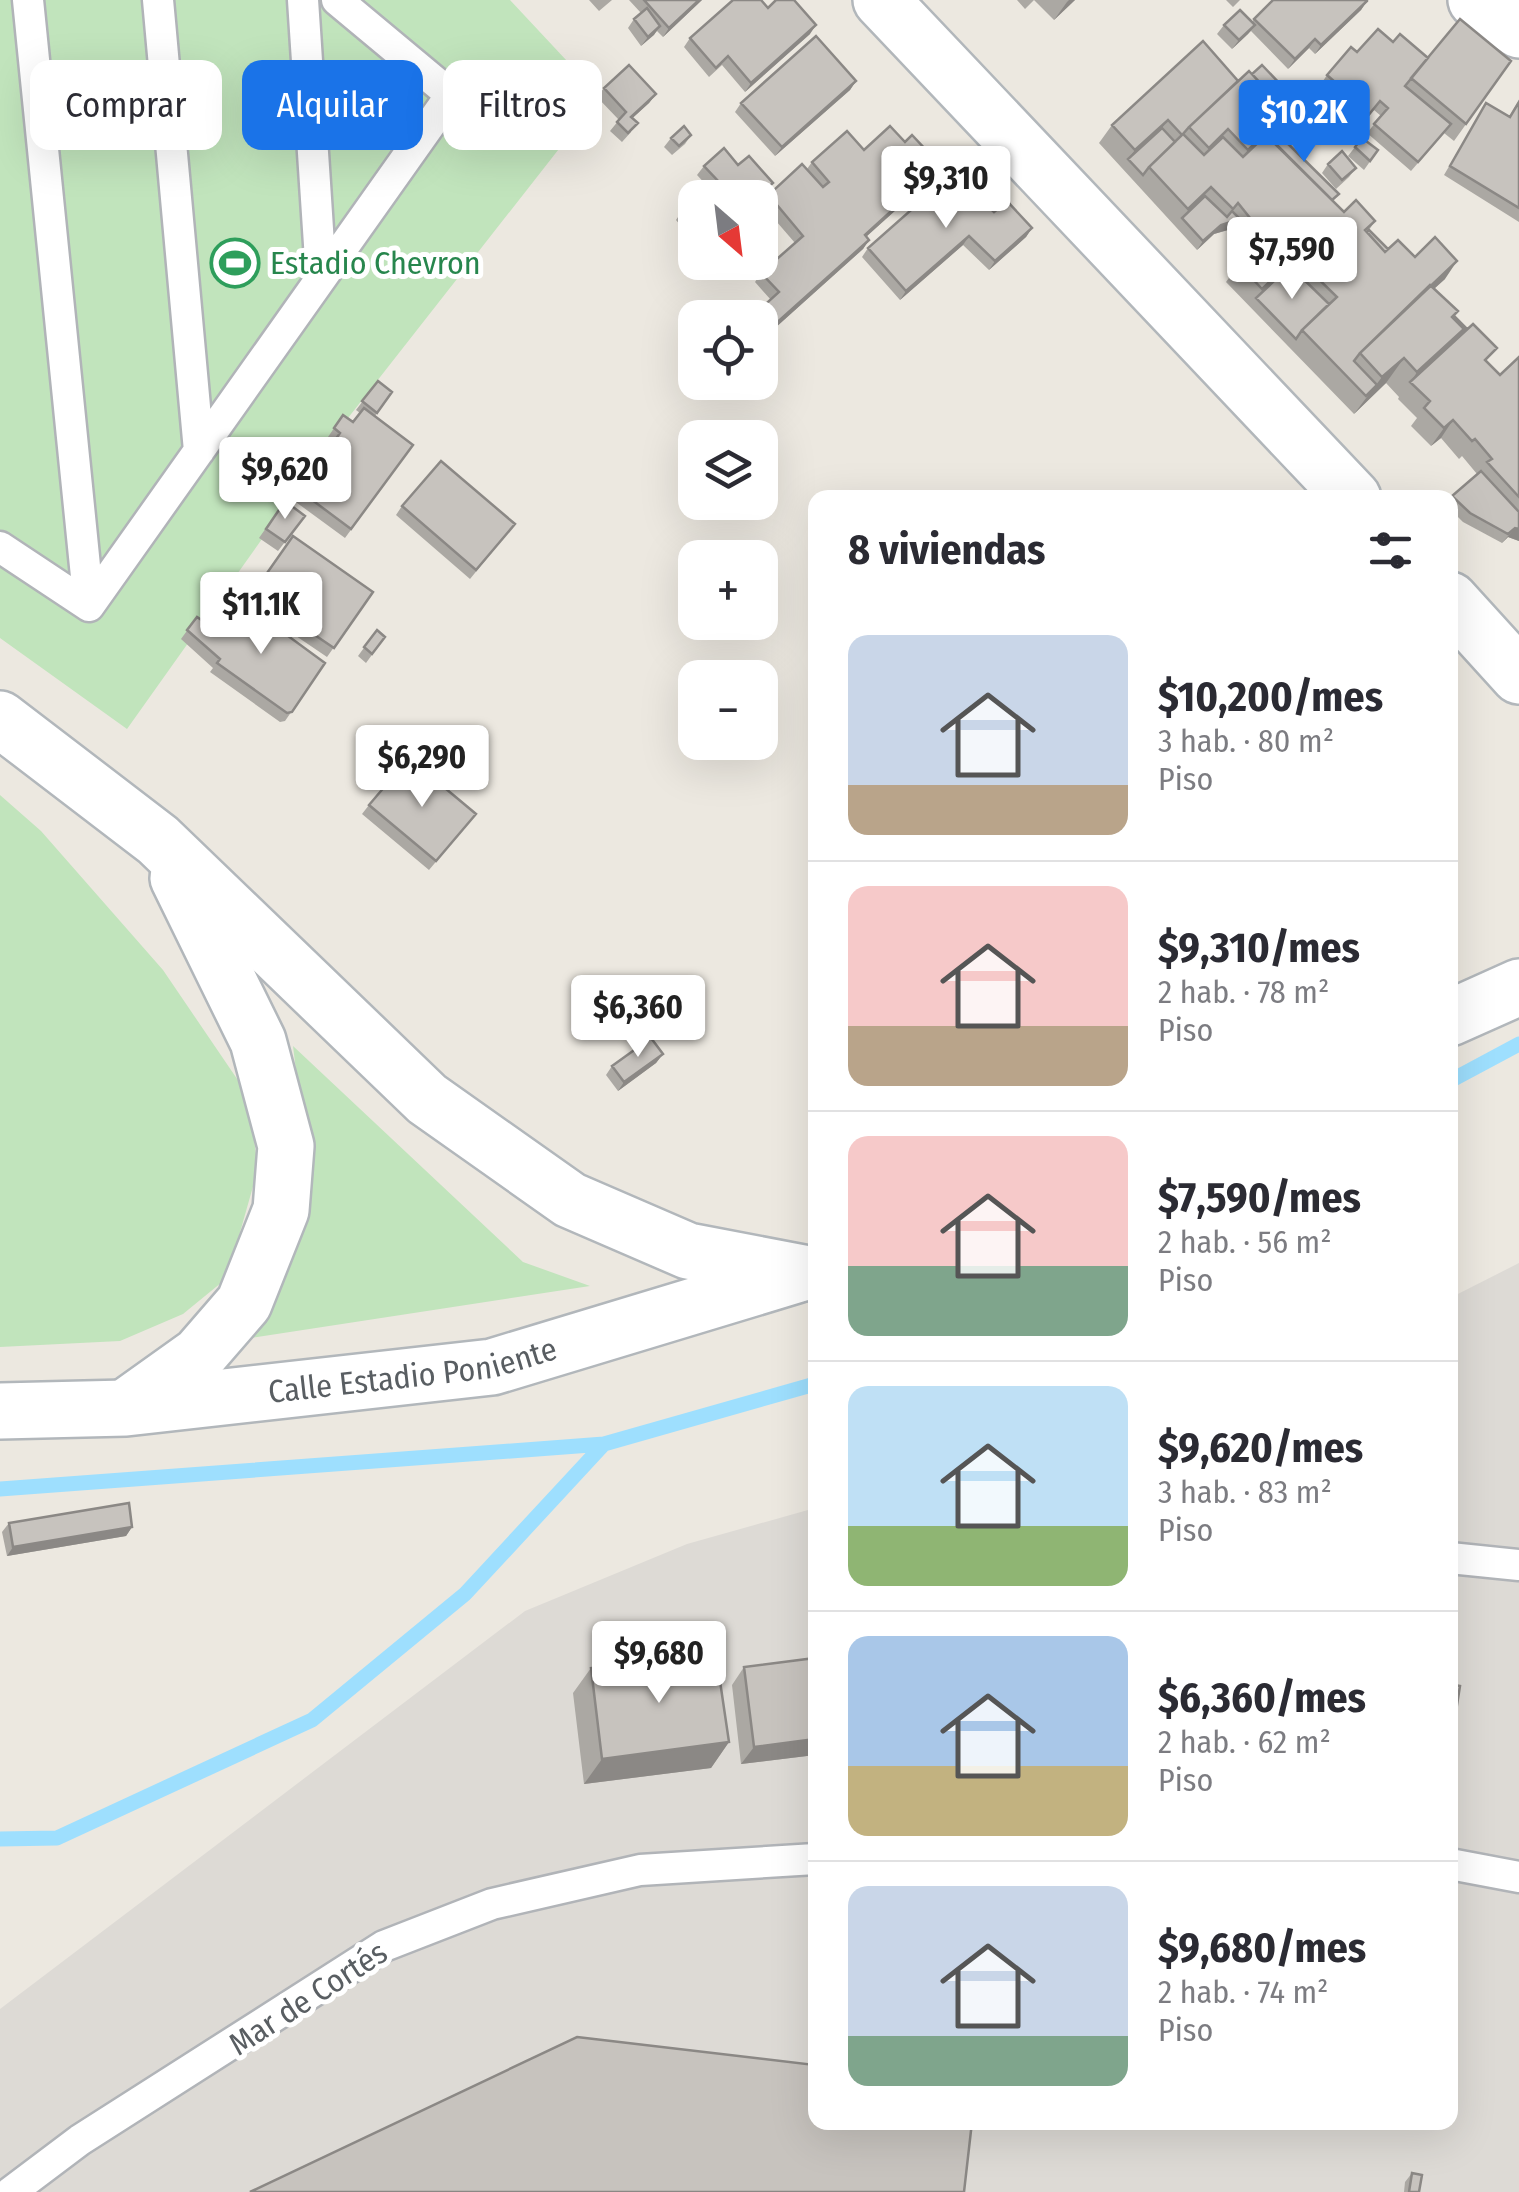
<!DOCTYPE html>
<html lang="es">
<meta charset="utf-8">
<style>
:root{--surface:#fff;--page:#f2f2f3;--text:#2b2b33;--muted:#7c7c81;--line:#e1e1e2;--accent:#1a73e8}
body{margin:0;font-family:"Fira Sans Condensed",sans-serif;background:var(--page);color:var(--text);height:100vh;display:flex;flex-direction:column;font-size:38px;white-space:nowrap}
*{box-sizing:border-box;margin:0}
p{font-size:32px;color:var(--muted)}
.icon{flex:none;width:55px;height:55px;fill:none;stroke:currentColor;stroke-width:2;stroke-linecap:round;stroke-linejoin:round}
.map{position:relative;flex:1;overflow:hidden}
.panel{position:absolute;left:808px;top:490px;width:650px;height:1640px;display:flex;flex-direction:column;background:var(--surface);border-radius:20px;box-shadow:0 10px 40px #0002}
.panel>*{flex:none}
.top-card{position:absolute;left:30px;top:60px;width:628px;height:90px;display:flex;gap:20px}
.needle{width:65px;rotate:152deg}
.fabs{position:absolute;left:678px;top:180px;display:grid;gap:20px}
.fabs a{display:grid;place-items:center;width:100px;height:100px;border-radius:20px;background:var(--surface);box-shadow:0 10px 40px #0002;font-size:50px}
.price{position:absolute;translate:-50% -85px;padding:0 22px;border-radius:10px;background:#fff;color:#222;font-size:32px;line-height:65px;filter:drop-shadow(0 2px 5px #0008)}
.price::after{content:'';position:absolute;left:50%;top:60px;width:30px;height:22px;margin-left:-15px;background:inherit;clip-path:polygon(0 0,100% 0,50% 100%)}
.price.current{background:var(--accent);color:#fff}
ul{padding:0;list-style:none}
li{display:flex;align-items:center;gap:30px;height:250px;padding:0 40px}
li+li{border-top:2px solid var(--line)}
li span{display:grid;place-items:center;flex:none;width:280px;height:200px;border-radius:20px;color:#555}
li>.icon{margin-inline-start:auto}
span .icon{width:120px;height:120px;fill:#fffc;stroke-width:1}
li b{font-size:42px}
h2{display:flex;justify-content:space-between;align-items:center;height:120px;padding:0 40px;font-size:42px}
.chip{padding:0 35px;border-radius:20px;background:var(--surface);box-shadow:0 10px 40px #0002;font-size:35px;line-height:90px}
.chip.current{background:var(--accent);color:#fff}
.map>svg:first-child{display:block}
</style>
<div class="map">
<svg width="1519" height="2192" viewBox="0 0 1519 2192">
<rect width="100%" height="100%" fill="#ece8e0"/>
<path fill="#dddad5" d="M1519,1263V2192H0V2009L525,1611L687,1544L815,1508V2122H1450V1298Z"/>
<path fill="#c1e4bc" d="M0,0H510L567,61L591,108L348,418L127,729L0,638Z
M0,795L41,831L163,970L248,1095L258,1169L227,1278L183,1314L120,1341L0,1347Z
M293,1046L523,1262L590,1286L244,1339L310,1186Z"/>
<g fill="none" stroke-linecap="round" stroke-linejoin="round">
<path stroke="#9edffe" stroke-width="15" d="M1450,1081L1519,1044
M0,1489L604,1444
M0,1839L57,1838L312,1720L465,1594L604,1444L815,1384"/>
<g stroke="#b1b4b8" stroke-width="35">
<path id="lane" d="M28,0L89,606
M158,0L199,451
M303,0L321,275
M0,547L89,606L451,95L337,0
M1450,1558L1519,1565
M1450,1864L1519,1877
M11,2192L80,2140L384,1946L492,1904L640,1870L815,1859"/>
</g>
<g stroke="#b1b4b8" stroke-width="60">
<path id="street" d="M1476,0L1519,30"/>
</g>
<g stroke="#b2b7bb" stroke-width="60">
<g id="secondary">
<path d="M881,0L1353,498"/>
<path d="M1450,600L1519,676"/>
<path d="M0,719L158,840L427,1099L570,1200L688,1251L803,1273"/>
<path d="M1450,1018L1519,987"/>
<path d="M129,1405L199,1355L244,1303L281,1210L286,1146L258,1041L178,878"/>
<path id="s1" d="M0,1411L126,1408L492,1367L796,1275"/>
</g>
</g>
<use href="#lane" stroke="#fff" stroke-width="30"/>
<use href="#street" stroke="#fff" stroke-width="55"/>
<use href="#secondary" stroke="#fff" stroke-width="55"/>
</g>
<path fill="#aba8a3" d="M589,0H612L599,11Z
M629,0H702L663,37L657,31L641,46L628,28L634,19L641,13Z
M1017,0H1034L1025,9Z
M1034,0H1075L1054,20Z
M1226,0H1240L1233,7Z
M1367,1L1361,10L1315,54L1309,48L1288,69L1251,31L1232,49L1217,34L1224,25L1252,22L1254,19Z
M768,8L810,34L745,92L722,65L709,77L684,47L690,38Z
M1393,42L1428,58L1511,61L1454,141L1444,133L1411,171L1367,133L1381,116L1374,110L1356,132L1328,108L1336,97L1321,84L1327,75L1357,52Z
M856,81L850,90L775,156L735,112L741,103Z
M1238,81L1294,114L1276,131L1275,129L1274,131L1339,194L1333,201L1344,212L1375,221L1369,230L1388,249L1415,257L1445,279L1434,289L1458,311L1454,316L1487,362L1500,375L1519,357V541L1508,537L1502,543L1463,522L1450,509V499L1452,496L1477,474L1462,456L1459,459L1441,438L1431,446L1411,426L1417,418L1398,399L1399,397L1386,383L1354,414L1226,282L1239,264L1251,253L1232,229L1214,234L1197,250L1099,143L1112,125Z
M604,88L656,94L649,103L632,118L631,132L622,142L610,131L619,120L597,97Z
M1519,100V222L1444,175L1486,103L1509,117Z
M691,135L685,144L672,155L664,147L671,138Z
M1362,138L1378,150L1364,170L1348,156Z
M905,142L926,150L921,159L927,182L866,237L869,240L863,249L765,337L760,330V318H753L758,311L771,300L755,282L761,273L795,243L770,214L760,222V203L807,169L812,162L864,150Z
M1328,164L1356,168L1349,177L1336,189L1322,173Z
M738,165L766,192L760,198H698L709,188L697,175L704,166Z
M695,200V243L676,220L682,211Z
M994,212L1032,228L1026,237L989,270L963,245L900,300L862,257L868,248Z
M378,381L392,392L375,416L413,445L345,538L289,497L325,443L331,446L334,442L328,437L343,415L353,422L360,413L356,410Z
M285,501L305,516L278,551L259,538Z
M402,506L515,524L470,579L396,515Z
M293,536L373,592L327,657L246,602Z
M250,616L325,663L285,721L280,722L210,672L213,668L181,639L197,617L218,631Z
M377,630L385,637L366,663L358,656Z
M369,805L476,814L429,870L362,814Z
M663,1054L656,1063L618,1091L606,1075L612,1066Z
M9,1523L132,1527L126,1536L7,1556L2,1532Z
M744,1667L815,1755L741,1764L732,1685Z
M591,1668L729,1742L711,1768L584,1784L573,1693Z
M1412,2173L1419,2192H1404L1405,2182Z"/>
<path fill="#8b8885" d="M699,0H702L663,37L669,28Z
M1069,0H1075L1054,20L1067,2Z
M1367,1L1361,10L1315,54L1321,45Z
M816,25L810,34L745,92L751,83Z
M1255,25L1248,34L1232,49L1239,40Z
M660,26L654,35L641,46L648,37Z
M1315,39L1309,48L1288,69L1295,59Z
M856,81L850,90L775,156L782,147Z
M656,94L649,103L624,126L631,117Z
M1300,105L1294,114L1276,131L1283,122Z
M1287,112L1269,137L1231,175L1248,150Z
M1168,120L1155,137L1128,159L1135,150Z
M933,173L927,182L858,244L865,235Z
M1238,203L1223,224L1240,219L1234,228L1214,234L1197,250L1203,241L1222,224Z
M777,205L770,214L760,222L764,215Z
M1032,228L1026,237L989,270L995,261Z
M969,236L963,245L900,300L906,291Z
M869,240L863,249L765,337L772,327Z
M1457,261L1445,279L1361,354Z
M1464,329L1462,340L1411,382L1417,372Z
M1404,358L1386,383L1354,414L1382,377Z
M1453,420L1441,438L1431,446L1444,428Z
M1515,528L1519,529V541L1508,537L1502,543Z
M663,1054L656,1063L618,1091L624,1082Z
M132,1527L126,1536L7,1556L13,1547Z
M1450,1704L1457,1705L1451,1714H1450Z
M815,1739V1755L741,1764L754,1747Z
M729,1742L711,1768L584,1784L602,1759Z"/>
<path fill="#c7c3be" stroke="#8b8885" stroke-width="2.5" d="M644,0H699L669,28Z
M733,0H761L768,8L776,0H794L816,25L751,83L728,56L716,68L690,38Z
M1273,0H1367V1L1321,45L1315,39L1295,59L1254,19Z
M647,8L660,26L648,37L634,19Z
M1240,10L1255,25L1239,40L1224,25Z
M1460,19L1511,61L1466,124L1411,78Z
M1378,29L1393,42L1400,34L1428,58L1405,86L1451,124L1418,162L1374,124L1388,108L1380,101L1362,123L1334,99L1343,89L1327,75L1351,47L1357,52Z
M816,36L856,81L782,147L741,103Z
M1203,41L1238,81L1189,127L1183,134L1204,155L1223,137L1243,157L1266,135L1344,212L1356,200L1375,221L1365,230L1385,252L1398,240L1415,257L1435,237L1457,261L1360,353L1354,361L1377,385L1366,396L1302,330L1337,297L1296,257L1262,289L1239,264L1266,238L1238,203L1233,209L1211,187L1188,209L1149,167L1182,135L1168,120L1135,150L1112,125Z
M629,65L656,94L631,117L638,123L628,133L617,122L626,112L604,88Z
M1262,65L1300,105L1283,122L1281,120L1287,112L1252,74Z
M1249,71L1287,112L1248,150L1228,129L1209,148L1189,127Z
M1519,102V208L1450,166L1486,103L1510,117Z
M684,126L691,135L679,146L671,138Z
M890,126L905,142L912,135L926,150L919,156L933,173L865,235L869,240L772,327L758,311L779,292L761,273L803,236L777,205L764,215L760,210V203L802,164L823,187L829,182L812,162L847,131L864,150Z
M1162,128L1175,142L1149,167L1143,175L1128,159Z
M1274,130L1339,194L1332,200L1268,136Z
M1362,138L1378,150L1370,161L1355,147Z
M724,148L738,165L749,156L773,183L756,198H698L718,181L704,166Z
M1342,151L1356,168L1342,180L1328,164Z
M953,173L994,212L1007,201L1032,228L995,261L969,236L906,291L868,248Z
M1205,196L1227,217L1232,211L1240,219L1221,225L1203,241L1182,218Z
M695,200V226L682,211Z
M1369,230L1388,249L1385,252L1367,232Z
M1290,266L1329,304L1302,330L1296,339L1256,298Z
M1430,285L1458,311L1452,317L1464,329L1417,372L1404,358L1382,377L1360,353Z
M1454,316L1467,329L1457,338L1464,329L1453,318Z
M1473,324L1497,348L1485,360L1500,375L1519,357V497L1487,462L1492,459L1475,439L1472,441L1453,420L1444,428L1424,408L1430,401L1410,382Z
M378,381L392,392L377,413L362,401Z
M364,408L413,445L351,529L296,488L325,443L331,446L340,433L334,428L343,415L353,422Z
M441,461L515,524L476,570L402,506Z
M1481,471L1519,512V529L1515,528L1508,534L1470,513L1452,496Z
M285,501L305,516L285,542L266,529Z
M293,536L373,592L334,648L253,593Z
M237,606L250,616L254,611L325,663L292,712L287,713L217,663L220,659L187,630L197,617L218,631Z
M377,630L385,637L372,654L364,647Z
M409,758L476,814L436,861L369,805Z
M651,1038L663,1054L624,1082L612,1066Z
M129,1503L132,1527L13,1547L9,1523Z
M716,1654L729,1742L602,1759L591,1668Z
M815,1658V1739L754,1747L744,1667Z
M1450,1684L1460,1686L1457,1705L1450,1704Z
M577,2037L815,2065V2122H972L964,2192H250Z
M1412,2173L1422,2175L1419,2192H1409Z"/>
<defs>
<g id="stadium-ring" transform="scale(2.5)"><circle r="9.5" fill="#fff" stroke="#2e9e5b" stroke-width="1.5"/><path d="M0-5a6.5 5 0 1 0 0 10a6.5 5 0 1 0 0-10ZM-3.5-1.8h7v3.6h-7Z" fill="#2e9e5b"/></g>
</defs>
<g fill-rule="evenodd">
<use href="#stadium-ring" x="235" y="263"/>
</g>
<g text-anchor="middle" stroke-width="10" stroke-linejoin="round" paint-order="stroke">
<g font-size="32" fill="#27864d" stroke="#fff" text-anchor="start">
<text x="270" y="274">Estadio Chevron</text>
</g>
<g font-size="32" fill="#595e62" stroke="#fff">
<text dy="11" stroke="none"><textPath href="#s1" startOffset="415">Calle Estadio Poniente</textPath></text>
<text transform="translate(308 1998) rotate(-33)" y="11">Mar de Cortés</text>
</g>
</g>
</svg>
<div class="fabs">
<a><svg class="needle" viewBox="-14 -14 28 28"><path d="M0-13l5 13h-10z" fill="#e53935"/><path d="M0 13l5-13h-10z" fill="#7c7c81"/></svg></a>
<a><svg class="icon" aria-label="locate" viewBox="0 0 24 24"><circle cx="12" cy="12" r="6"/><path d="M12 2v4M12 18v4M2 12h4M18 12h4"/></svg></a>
<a><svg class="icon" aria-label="layers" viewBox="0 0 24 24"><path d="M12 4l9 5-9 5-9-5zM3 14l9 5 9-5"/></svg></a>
<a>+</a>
<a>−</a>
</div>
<b class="price current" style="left:1304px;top:165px">$10.2K</b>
<b class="price" style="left:946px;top:231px">$9,310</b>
<b class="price" style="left:1292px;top:302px">$7,590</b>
<b class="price" style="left:285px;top:522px">$9,620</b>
<b class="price" style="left:261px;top:657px">$11.1K</b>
<b class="price" style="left:422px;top:810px">$6,290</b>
<b class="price" style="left:638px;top:1060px">$6,360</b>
<b class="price" style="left:659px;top:1706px">$9,680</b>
<div class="top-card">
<a class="chip">Comprar</a>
<a class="chip current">Alquilar</a>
<a class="chip">Filtros</a>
</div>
<section class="panel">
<h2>8 viviendas<svg class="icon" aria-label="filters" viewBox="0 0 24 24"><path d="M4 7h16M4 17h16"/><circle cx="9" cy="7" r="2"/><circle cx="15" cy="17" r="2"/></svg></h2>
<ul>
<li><span style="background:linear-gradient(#c9d6e8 75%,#b9a48a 0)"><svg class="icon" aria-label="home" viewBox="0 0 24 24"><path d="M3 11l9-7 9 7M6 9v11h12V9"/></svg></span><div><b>$10,200/mes</b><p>3 hab. · 80 m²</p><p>Piso</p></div></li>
<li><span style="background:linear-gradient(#f6c9c9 70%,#b9a48a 0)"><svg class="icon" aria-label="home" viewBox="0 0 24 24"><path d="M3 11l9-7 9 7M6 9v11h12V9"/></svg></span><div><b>$9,310/mes</b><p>2 hab. · 78 m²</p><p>Piso</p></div></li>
<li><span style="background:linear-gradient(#f6c9c9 65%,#7fa58c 0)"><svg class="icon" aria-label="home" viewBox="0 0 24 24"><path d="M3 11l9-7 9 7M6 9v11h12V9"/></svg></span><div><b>$7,590/mes</b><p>2 hab. · 56 m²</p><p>Piso</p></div></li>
<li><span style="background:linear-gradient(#bfe0f5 70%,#8fb573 0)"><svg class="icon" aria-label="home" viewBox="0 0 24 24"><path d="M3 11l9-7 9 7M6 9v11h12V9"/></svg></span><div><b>$9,620/mes</b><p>3 hab. · 83 m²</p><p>Piso</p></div></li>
<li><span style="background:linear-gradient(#a9c7e8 65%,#c2b280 0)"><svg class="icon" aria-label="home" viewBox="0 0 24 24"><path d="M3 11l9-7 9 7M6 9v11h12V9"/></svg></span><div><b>$6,360/mes</b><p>2 hab. · 62 m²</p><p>Piso</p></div></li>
<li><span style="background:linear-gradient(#c9d6e8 75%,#7fa58c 0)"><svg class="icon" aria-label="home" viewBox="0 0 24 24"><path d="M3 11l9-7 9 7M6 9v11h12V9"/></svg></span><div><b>$9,680/mes</b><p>2 hab. · 74 m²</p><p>Piso</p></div></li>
</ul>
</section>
</div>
